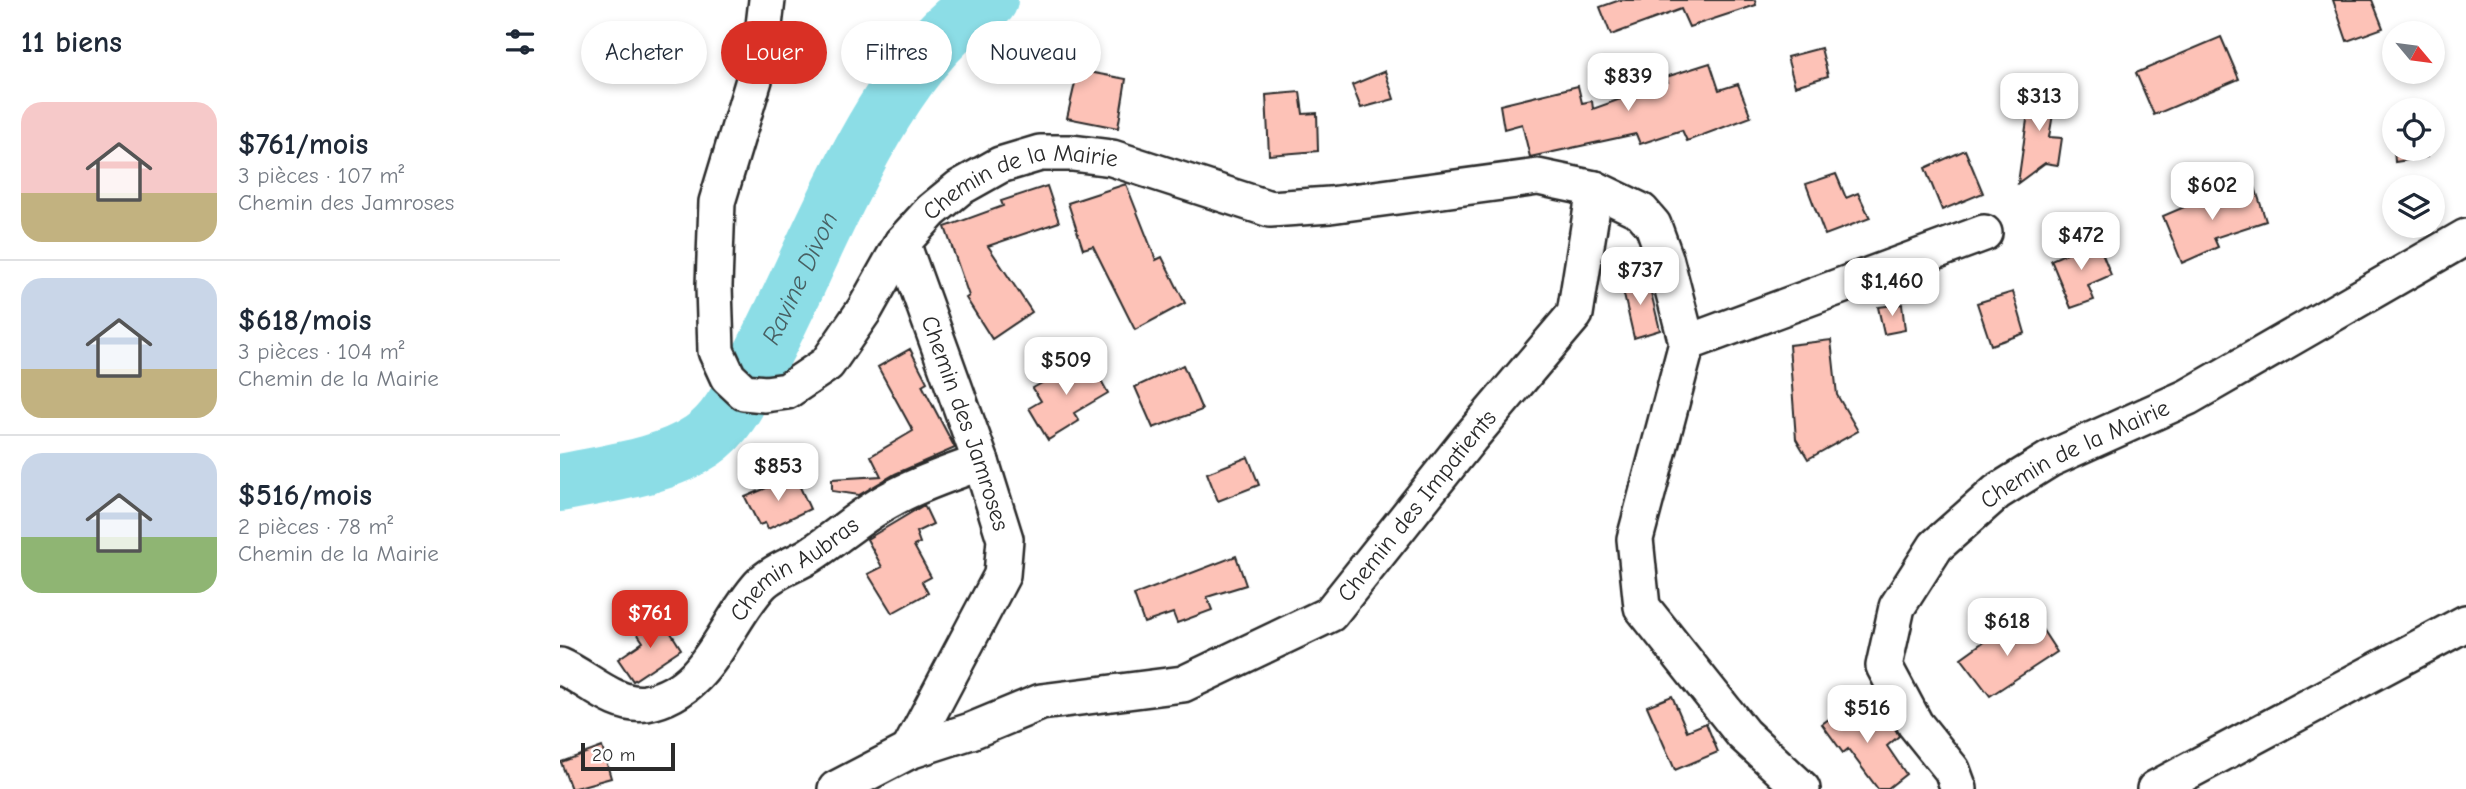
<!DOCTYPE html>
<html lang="fr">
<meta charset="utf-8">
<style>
:root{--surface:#fff;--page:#f6f6f7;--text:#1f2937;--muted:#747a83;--line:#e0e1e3;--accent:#d93025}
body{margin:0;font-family:"Comic Neue",sans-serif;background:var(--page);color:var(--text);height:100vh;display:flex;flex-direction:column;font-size:26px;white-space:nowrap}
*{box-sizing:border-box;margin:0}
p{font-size:23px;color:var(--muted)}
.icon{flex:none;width:38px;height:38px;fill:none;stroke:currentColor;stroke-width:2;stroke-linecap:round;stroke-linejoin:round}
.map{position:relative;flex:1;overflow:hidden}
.drawer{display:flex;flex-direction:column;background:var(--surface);width:560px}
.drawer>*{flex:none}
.guide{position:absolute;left:21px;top:21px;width:665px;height:63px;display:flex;gap:14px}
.needle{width:46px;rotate:119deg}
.tools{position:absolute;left:1822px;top:21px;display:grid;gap:14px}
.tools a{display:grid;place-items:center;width:63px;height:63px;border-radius:50%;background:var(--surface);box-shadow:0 4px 10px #0003;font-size:35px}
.scale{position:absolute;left:21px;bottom:18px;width:94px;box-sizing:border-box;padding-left:7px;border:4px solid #2b2b2b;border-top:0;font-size:19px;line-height:24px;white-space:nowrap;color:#2b2b2b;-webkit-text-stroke:5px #fff;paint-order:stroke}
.price{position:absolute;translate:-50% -60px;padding:0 16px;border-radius:14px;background:#fff;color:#222;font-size:23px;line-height:46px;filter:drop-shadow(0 2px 4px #0008)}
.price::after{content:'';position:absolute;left:50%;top:42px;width:21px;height:16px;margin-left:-10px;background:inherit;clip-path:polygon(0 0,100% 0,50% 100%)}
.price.current{background:var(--accent);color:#fff}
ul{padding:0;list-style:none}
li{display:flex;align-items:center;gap:21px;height:175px;padding:0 21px}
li+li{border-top:2px solid var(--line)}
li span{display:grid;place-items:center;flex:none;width:196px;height:140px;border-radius:21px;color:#555}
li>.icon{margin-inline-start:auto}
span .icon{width:84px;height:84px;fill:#fffc;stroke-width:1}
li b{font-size:30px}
h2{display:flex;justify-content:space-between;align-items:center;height:84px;padding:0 21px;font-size:30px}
.pill{padding:0 24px;border-radius:32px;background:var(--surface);box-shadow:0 4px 10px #0003;font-size:24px;line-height:63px}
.pill.current{background:var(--accent);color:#fff}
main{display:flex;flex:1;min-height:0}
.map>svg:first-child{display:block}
</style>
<main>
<section class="drawer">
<h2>11 biens<svg class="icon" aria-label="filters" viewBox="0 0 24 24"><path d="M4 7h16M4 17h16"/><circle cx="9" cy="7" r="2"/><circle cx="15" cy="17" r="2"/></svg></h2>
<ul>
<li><span style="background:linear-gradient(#f6c9c9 65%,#c2b280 0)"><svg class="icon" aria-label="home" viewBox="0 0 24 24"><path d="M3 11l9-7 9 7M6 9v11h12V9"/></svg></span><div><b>$761/mois</b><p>3 pièces · 107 m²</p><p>Chemin des Jamroses</p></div></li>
<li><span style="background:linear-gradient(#c9d6e8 65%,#c2b280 0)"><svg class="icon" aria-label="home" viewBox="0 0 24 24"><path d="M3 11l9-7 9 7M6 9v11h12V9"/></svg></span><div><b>$618/mois</b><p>3 pièces · 104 m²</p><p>Chemin de la Mairie</p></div></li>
<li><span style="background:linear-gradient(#c9d6e8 60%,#8fb573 0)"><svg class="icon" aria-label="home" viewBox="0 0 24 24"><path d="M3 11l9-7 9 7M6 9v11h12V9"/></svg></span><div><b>$516/mois</b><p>2 pièces · 78 m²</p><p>Chemin de la Mairie</p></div></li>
</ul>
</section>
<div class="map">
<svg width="1906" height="789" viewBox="0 0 1906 789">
<rect width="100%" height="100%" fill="#fff"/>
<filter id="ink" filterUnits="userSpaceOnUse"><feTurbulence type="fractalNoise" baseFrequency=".0143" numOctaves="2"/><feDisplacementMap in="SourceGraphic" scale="14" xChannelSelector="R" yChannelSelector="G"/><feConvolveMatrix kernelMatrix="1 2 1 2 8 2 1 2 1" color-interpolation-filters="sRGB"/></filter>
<g filter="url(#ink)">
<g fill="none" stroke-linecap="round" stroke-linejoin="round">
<path stroke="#8cdde6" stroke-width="58" id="s1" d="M0,483C47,473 102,468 142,441C170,423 184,387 200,359C254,259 326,52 429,0"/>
</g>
<path fill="#fdc2b7" stroke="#2b2b2b" stroke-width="2" d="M1060,0H1195L1196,5L1129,27L1121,9L1051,35L1040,7Z
M1773,0H1812L1823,28L1787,41Z
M1661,37L1679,79L1594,115L1576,73Z
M1261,48L1268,76L1235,86L1227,57Z
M1150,63L1159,90L1178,84L1191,117L1127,141L1122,130L1080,144L1076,134L970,157L962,124L944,129L940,105L1018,86L1022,103L1032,101L1033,109L1108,82L1106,77Z
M518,70L566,79L558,128L507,118Z
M825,71L834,99L801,108L792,85Z
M1486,84L1495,103L1489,137L1502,138L1498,165L1485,163L1458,183L1468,113L1463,93Z
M740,92L743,114L757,113L758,151L709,155L706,95Z
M1834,149H1866L1867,157L1835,162Z
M1405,150L1423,193L1382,210L1365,168Z
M1276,174L1286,198L1298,193L1310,218L1265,235L1246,184Z
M566,184L596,260L602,257L625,303L575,330L533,246L523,249L508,203Z
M487,186L499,222L428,246L472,312L432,339L406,298L409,296L385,227L443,206L441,201Z
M1695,187L1706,221L1654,238L1658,247L1622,263L1603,216L1638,201L1639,204Z
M1537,240L1551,275L1528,285L1534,300L1511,308L1491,260Z
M1087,276L1100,330L1074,338L1061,282Z
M1453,292L1465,333L1431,345L1417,303Z
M1342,304L1345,330L1324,334L1318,307Z
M1271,340L1277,395L1298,431L1248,459L1236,439L1229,345Z
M350,349L367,382L362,385L395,448L335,474L299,495L272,491V479L321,476L311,456L353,431L318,367Z
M528,357L548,393L514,413L519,421L488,440L469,408L481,401L473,388Z
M623,365L642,410L593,428L575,387Z
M688,457L699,485L658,501L647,473Z
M235,476L250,509L208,529L205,523L199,525L185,497Z
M364,505L373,524L356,532L360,543L354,546L371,577L362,582L368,593L332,613L308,574L322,567L307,539Z
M676,556L686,585L647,597L652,610L617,623L613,613L584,623L574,595Z
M101,617L121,649L73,681L58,659L83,642L77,633Z
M1480,626L1497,652L1430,696L1401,658L1443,628L1454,644Z
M1112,696L1127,731L1146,723L1158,752L1115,770L1087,706Z
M1291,703L1309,729L1327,714L1339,736L1327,746L1346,774L1327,789H1318L1288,749L1283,753L1262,724Z
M42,747L51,778L11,789L1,762Z"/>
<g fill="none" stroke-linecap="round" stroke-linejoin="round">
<g stroke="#2b2b2b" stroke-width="40">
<g id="minor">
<path id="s2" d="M207,0L200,60L157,202L154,286L156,351L168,377L184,392L205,394L227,391L267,364L305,309L342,243L371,211L399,188L440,165L480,153H512L552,158L710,209L770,205L978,177L1035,189L1081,211L1093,225L1105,258L1127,343L1075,539L1082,607L1183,734L1242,789"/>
<path id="s3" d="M342,243L421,462L445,539L442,575L349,751"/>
<path d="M1127,343L1424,233"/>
<path id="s4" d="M0,666C26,677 56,708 86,703C149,691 162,627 200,585C213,571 234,565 250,555C278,537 303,513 333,498C360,483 392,473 421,462"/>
<path id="s5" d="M276,789L349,751L411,731L481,702L623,684L770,614L910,438L1015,314L1035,189"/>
<path id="s6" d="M1399,789L1392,770L1355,724L1324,666L1337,607L1376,546L1437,492L1490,459L1628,397L1906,237"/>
<path d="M1595,789L1906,623"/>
</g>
</g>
<use href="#minor" stroke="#fff" stroke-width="35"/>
</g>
</g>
<g text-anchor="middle" stroke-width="7" stroke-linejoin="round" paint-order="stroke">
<g font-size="24" fill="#2b2b2b" stroke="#fff">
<text dy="8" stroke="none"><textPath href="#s2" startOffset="784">Chemin de la Mairie</textPath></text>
<text dy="8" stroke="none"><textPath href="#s3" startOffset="191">Chemin des Jamroses</textPath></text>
<text dy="8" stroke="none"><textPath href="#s6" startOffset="446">Chemin de la Mairie</textPath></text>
<text dy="8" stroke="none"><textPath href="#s5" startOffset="668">Chemin des Impatients</textPath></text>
<text dy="8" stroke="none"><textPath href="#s4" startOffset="301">Chemin Aubras</textPath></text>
</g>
<g font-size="26" font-style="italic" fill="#486063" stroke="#fff">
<text dy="9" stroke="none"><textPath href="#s1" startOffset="341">Ravine Divon</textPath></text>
</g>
</g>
</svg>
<div class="tools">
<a><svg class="needle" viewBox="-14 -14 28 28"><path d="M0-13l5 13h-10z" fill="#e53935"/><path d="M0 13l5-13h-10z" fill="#747a83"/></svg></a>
<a><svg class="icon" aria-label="locate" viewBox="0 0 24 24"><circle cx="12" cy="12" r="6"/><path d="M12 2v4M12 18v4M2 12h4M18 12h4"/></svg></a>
<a><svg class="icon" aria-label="layers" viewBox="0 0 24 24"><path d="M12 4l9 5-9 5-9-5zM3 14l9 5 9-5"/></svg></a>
</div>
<div class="scale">20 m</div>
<b class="price" style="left:1068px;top:113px">$839</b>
<b class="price" style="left:1479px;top:133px">$313</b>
<b class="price" style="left:1652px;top:222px">$602</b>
<b class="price" style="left:1521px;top:272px">$472</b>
<b class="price" style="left:1080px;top:307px">$737</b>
<b class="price" style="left:1332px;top:318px">$1,460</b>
<b class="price" style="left:506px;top:397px">$509</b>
<b class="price" style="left:218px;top:503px">$853</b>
<b class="price current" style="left:90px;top:650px">$761</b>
<b class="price" style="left:1447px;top:658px">$618</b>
<b class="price" style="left:1307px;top:745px">$516</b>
<div class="guide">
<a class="pill">Acheter</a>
<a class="pill current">Louer</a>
<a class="pill">Filtres</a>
<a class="pill">Nouveau</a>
</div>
</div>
</main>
